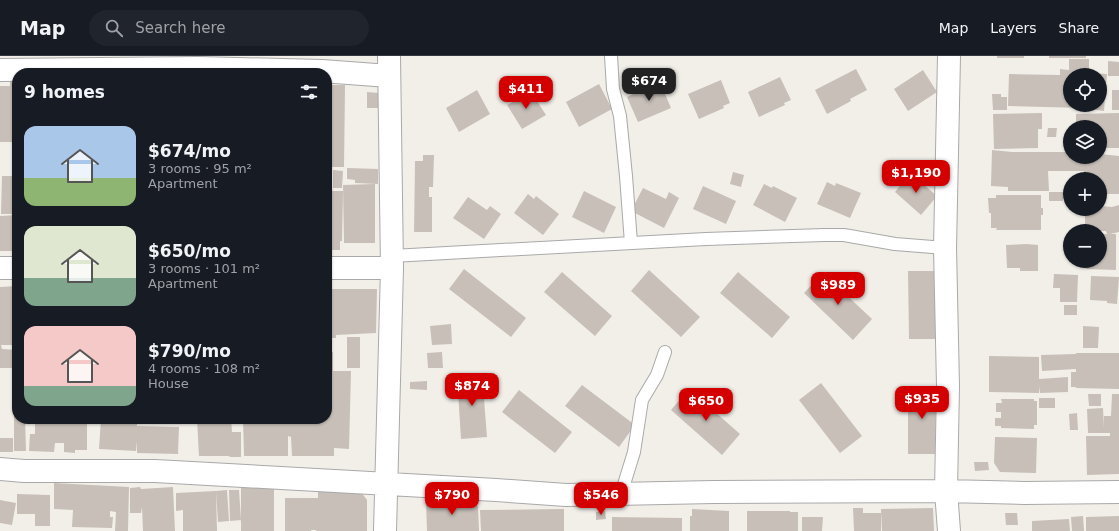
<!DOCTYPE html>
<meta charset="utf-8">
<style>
:root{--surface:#171b24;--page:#20242c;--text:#f1f3f6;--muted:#9ea1a6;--line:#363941;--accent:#d40000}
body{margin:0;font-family:"DejaVu Sans",sans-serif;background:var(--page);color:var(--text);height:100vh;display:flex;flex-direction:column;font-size:15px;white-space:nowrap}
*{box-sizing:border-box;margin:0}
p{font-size:13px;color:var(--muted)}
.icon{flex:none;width:22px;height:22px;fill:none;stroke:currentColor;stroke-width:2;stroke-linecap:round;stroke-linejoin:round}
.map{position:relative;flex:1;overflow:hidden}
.details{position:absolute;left:12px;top:12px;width:320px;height:356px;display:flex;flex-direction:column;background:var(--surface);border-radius:16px;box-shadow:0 1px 3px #0004}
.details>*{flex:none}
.controls{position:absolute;left:1063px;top:12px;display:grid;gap:8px}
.controls a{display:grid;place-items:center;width:44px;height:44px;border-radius:50%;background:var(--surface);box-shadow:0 1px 3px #0004;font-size:20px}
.price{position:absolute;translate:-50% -34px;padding:0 9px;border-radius:8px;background:var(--accent);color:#fff;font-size:13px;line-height:26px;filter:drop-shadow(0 1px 2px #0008)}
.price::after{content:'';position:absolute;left:50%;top:24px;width:12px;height:9px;margin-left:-6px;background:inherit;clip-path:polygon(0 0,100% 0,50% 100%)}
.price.selected{background:#222;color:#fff}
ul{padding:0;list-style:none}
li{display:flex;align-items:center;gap:12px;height:100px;padding:0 12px}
li span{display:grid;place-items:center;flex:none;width:112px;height:80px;border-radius:12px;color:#555}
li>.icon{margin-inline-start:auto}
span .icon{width:48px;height:48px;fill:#fffc;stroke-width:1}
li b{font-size:17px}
h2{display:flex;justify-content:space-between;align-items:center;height:48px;padding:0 12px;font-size:17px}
header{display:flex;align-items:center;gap:24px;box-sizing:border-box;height:56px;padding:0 20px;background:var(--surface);border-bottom:1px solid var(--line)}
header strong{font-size:19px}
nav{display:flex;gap:22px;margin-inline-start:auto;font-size:14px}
.search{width:280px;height:36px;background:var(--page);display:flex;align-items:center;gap:10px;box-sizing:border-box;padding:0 14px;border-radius:22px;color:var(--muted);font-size:15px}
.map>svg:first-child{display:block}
</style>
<header>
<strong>Map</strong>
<div class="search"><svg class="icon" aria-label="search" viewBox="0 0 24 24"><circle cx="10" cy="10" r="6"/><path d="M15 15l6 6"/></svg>Search here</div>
<nav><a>Map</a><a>Layers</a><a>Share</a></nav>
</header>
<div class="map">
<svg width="1119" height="475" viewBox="0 0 1119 475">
<rect width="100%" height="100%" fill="#f2efe9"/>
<path fill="#c7bfb8" d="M997,0H1024V2H997Z
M1049,0H1086V2H1049Z
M1069,3H1089V14L1080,13L1085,14V19H1070V49H1084V52L1008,50L1009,18L1060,19V13L1069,14Z
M1108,5L1119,6V20H1108Z
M856,13L867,34L850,43L851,45L827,58L815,34Z
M923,14L937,36L908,55L894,33Z
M1092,17L1107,18L1104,55L1089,53L1090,49H1100V19H1092Z
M780,21L791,44L784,47L785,49L759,61L748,36Z
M10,23H17V86H0V52H7H0V30H10Z
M721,24L730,47L723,50L724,52L699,63L688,38Z
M660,26L671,52L638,66L627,41Z
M599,28L612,53L579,71L566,46Z
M327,29H345L344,111H327V92H328Z
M477,34L490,58L459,76L446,52Z
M1112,34H1119V54H1112Z
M367,36L379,37L378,52H367Z
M531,36L546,59L522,73L507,49Z
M992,38H1001V41H1007V54H993Z
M1042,57V73H1038V92L994,93L993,58Z
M1119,57V92H1100V71H1076V58Z
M1048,72H1057L1056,81H1047Z
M992,94L1012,96H1070V101H1100V98L1119,100V138H1100V123H1084V115H1048L1049,135H1008V131L991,130Z
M423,99H434L433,131H429V141H432V176H414L415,105H423Z
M347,112L378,113V128L355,127V124L347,123Z
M333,114L343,115L342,132H333Z
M733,116L744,119L741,131L730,128Z
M910,117L937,140L921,159L895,136Z
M2,120H17V158H1Z
M827,126L835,130L836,127L861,137L850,162L817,148Z
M375,128V187H344L343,129Z
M764,128L772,132L773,130L797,142L785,166L753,149Z
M703,130L736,145L726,168L693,153Z
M643,132L666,143L669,136L679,142L664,172L631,155Z
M329,135H343L342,185H340V194H328Z
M584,135L616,151L604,177L572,161Z
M1049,136H1063V145H1049Z
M528,138L534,143L536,140L559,158L543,179L514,157Z
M996,139H1041V152H1043V159H1041V174H996L997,172H991V157H989L988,142H996Z
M468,141L487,154L490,150L501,158L484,183L453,162Z
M1119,149V176L1110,178H1116V214L1086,213V205H1100V178H1107L1106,175H1085V153H1100V150L1112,151Z
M17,159V195H0V160Z
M1026,188L1038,189V215H1020V212H1007L1006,189Z
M464,213L526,262L511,281L449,233Z
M649,214L700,261L681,281L631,235Z
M908,215H936L937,283H909Z
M562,216L612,260L595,280L544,236Z
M738,216L790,261L772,282L720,237Z
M823,217L872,263L853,284L804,237Z
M1054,218L1078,219L1077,246H1060V232H1053Z
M1091,220L1119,221L1117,248L1107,247V245L1090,244Z
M17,230V289H0V231Z
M327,233H377L376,277L336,279V282H327Z
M1064,249H1077V259H1064Z
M451,268L452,288L432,289L430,270Z
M1083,270L1099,271L1098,292H1083Z
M347,281H360V312H347Z
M0,289H1L2,293L17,294V312H0Z
M327,295L333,296V315H351L349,393L334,392V400H292L291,381L288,380V400H244L243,363H327Z
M442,296L443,312H428L427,297Z
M1076,297H1119V333L1076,332V331H1071V316H1076V313L1042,315L1041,299L1076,298Z
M989,300L1039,301V323L1068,321V336L1040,337V330L1039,337L989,336Z
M482,318L487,381L461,383L457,320Z
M427,325V334L410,333V326Z
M821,327L862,380L840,397L799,344Z
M582,329L635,369L619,391L565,350Z
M908,330H936L935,398H908Z
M689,333L740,378L722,399L671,354Z
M519,334L572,376L555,397L502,356Z
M1088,338H1101V350H1089Z
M1112,338H1119V418L1087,419L1086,380H1110V377H1088L1087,353L1103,352L1104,372V360H1111Z
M1039,342H1055V352H1039Z
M1001,343H1034V345H1037V369H1034V373L1001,372V370H995V362H1001V356H996V347H1002Z
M1077,357L1078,374H1070L1069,358Z
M14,360H17V363H25L26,395H14Z
M39,363H87V394H75V397L64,396V387H55L54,396L29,395L30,378H35V366L39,367Z
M101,363L122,364V363H125V364L137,365V370L179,371L178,398L137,397V385L136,395L99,393Z
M197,363H231L232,376H241V401H229L230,400H199Z
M995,381L1037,382L1036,417L1000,416L994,407Z
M0,382H13V396H0Z
M974,406H988L989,414L975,415Z
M54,427L129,431L128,475H115L116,456L110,455V461H113L112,472L72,471L73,454L54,453Z
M140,431L141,433L173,431L175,475H143L142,451L141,457H130V432Z
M241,431L274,432V475H241Z
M227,434L229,465L218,466L216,435Z
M229,434H239L241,464L230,465Z
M216,435L217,475H183V454L176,455V437Z
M318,435L361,436L367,444V475H316V474H311V475H285V442H318Z
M17,438L50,439V470H35V458H17Z
M0,444L16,447L12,469L0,467Z
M468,444V451L478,450L479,475H427L426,445Z
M853,452H863V457H881V475H854Z
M933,452L934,475H882L881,453Z
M564,453V475H481L480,454Z
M692,453L729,455V475H690V460H692Z
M605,455L606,463L596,464V456Z
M747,455H790V456H798V475H747Z
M1005,457H1017L1018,469H1006Z
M1083,460L1084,475H1072L1071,461Z
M1119,460V475H1086V461Z
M612,461L682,462V475H612Z
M802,461H823L822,475H802Z
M1069,463L1070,475H1032V465Z"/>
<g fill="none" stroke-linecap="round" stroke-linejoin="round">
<g stroke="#a9a9a9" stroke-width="14">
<path id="service" d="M611,0L613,33L620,60L626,120L631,187
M392,200L706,183L824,179H844L895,188L945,192
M621,438L634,396L642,344L657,319L665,296"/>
</g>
<g stroke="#a9a9a9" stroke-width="24">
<path id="minor" d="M0,14L199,12L322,15L389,20
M0,212H17
M327,212H392
M0,413L24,415H155L496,434L566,439L714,436L946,435L1024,437L1119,436
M385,475L392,212L389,0
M949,475L946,435L948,330L945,192L949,0"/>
</g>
<use href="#service" stroke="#fff" stroke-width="12"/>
<use href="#minor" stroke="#fff" stroke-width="22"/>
</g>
</svg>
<div class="controls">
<a><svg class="icon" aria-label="locate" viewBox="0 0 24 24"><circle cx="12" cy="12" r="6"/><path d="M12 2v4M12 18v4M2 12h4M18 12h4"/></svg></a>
<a><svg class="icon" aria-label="layers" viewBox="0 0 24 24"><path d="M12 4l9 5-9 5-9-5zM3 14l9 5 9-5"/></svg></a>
<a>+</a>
<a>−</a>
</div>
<b class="price selected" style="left:649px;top:46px">$674</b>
<b class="price" style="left:526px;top:54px">$411</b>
<b class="price" style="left:916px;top:138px">$1,190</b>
<b class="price" style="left:838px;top:250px">$989</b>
<b class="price" style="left:472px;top:351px">$874</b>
<b class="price" style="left:922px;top:364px">$935</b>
<b class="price" style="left:706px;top:366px">$650</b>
<b class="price" style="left:452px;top:460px">$790</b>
<b class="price" style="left:601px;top:460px">$546</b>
<section class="details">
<h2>9 homes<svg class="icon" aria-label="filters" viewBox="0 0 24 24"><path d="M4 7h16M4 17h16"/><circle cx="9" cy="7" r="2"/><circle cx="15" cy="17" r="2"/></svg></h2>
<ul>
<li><span style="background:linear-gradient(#a9c7e8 65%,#8fb573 0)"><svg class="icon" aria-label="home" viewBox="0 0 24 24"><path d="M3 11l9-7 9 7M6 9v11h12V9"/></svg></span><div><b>$674/mo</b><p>3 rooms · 95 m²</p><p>Apartment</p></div></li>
<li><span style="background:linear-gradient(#dfe7d0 65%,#7fa58c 0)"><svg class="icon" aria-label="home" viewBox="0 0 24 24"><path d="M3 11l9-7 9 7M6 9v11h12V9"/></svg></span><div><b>$650/mo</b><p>3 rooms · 101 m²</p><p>Apartment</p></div></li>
<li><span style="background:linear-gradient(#f6c9c9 75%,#7fa58c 0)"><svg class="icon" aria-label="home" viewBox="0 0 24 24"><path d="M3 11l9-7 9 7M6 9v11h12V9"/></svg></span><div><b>$790/mo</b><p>4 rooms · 108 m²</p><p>House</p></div></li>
</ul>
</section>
</div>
